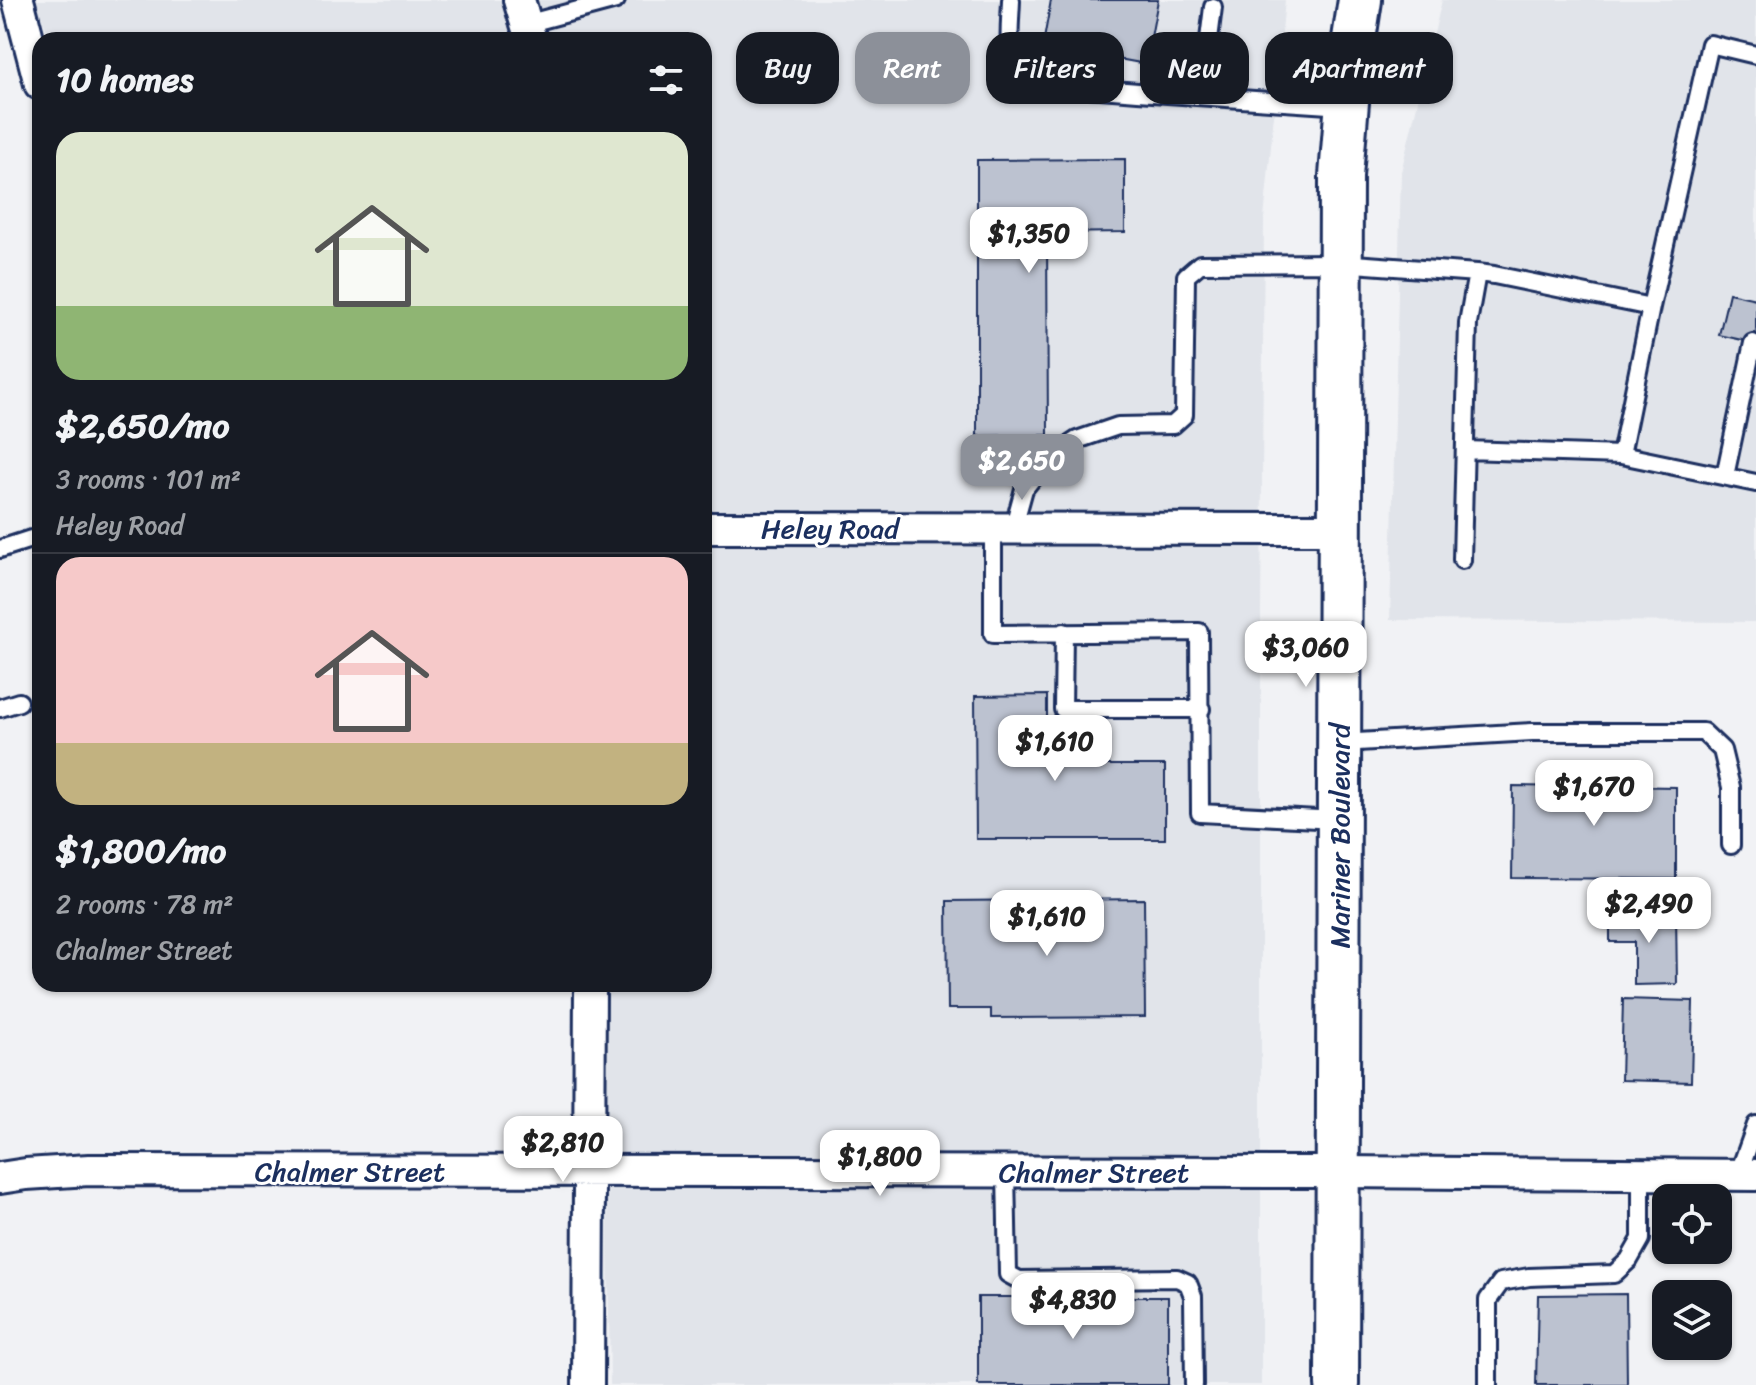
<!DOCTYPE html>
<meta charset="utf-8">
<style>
:root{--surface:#171b24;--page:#242831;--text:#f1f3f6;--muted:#9ea1a6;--line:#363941;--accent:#8c9099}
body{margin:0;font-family:Sriracha,sans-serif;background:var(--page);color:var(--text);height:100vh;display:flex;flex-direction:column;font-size:30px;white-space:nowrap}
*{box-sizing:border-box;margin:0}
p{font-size:26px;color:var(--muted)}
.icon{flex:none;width:44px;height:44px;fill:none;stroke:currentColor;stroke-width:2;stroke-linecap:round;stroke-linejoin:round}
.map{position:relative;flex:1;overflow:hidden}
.details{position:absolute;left:32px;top:32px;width:680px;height:960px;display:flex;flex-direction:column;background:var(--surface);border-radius:24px;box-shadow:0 2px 6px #0004}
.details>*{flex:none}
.hud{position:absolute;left:736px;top:32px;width:760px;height:72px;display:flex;gap:16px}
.tools{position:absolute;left:1652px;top:1184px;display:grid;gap:16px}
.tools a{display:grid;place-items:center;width:80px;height:80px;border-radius:16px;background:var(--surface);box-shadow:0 2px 6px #0004;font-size:40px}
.price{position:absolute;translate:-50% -68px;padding:0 18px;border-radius:16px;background:#fff;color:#222;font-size:26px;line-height:52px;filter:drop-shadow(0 2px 4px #0008)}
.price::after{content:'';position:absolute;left:50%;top:48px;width:24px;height:18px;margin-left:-12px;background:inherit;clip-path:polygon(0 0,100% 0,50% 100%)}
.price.active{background:var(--accent);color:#fff}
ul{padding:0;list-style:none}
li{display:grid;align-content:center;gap:16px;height:424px;padding:0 24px}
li+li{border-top:2px solid var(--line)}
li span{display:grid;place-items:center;height:248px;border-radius:24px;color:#555}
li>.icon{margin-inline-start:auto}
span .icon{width:144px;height:144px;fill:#fffc;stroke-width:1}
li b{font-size:34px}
h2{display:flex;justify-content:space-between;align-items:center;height:96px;padding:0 24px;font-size:34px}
.chip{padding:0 28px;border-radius:24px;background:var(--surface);box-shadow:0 2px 6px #0004;font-size:28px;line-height:72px}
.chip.active{background:var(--accent);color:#fff}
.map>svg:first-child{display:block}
</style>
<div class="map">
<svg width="1756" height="1385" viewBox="0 0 1756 1385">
<rect width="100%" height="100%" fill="#f1f2f5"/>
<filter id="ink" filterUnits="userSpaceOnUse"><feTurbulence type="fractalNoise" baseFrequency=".0125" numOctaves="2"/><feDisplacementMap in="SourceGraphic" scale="16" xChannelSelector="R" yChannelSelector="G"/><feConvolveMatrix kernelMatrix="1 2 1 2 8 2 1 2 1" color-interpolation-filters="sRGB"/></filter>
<g filter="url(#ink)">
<path fill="#e1e4ea" d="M35,0H1285L1264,219L1261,614V1385H610L607,1180L583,984H704V40H50Z
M1442,0H1756V622L1390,620L1401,172Z"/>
<path fill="#bcc2d0" stroke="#1b2f5e" stroke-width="2" d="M1051,0H1158L1146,64L1043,45Z
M1125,159V232L1047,233L1048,435L977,436V160Z
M1729,293L1756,299V343L1719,335Z
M1047,695V765H1165V839H976L975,696Z
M1572,760H1617V786L1676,787V879L1512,878L1513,786L1572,787Z
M1144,899L1145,1017L991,1018V1009H948L947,901Z
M1676,912L1677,984L1634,985V942H1610V913Z
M1623,999L1693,1001L1691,1082L1621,1080Z
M1626,1294L1627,1385H1536L1538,1295Z
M978,1297H1168V1385H978Z"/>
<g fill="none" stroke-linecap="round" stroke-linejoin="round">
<g stroke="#1b2f5e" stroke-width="22">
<path id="lane" d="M1011,0C1010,31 1004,58 1025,83L1138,92L1344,106
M526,24L616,0
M1202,96L1213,7
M1651,307L1710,44L1756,55
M1465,450L1621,455
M1725,476L1753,343
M993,529V634L1199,632L1200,813L1337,820
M1013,529L1024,489L1047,460L1077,440L1118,426L1173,425L1184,415L1186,276L1200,264L1340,263L1477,273L1494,275L1651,307L1621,455L1756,483
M0,549L31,539
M1462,560L1468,323L1477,273
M1064,632L1063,709H1201
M0,708L19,702
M1340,743L1532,732H1703L1722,750L1731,787V845
M1006,1172L1008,1274L1019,1280L1177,1278L1188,1283L1193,1296L1194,1385
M1738,1175L1756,1125
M1488,1385V1300L1501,1282L1529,1277L1614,1274L1629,1260L1641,1239V1174"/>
</g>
<g stroke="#1b2f5e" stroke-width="36">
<path id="street" d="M18,0L40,84
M519,0L531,40
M704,528L1339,529
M0,1178L26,1174L89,1170L1338,1172L1756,1175
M588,1385L590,984"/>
</g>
<g stroke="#1b2f5e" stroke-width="48">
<path id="secondary" d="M1337,1385L1341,176L1350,65L1360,0"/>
</g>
<use href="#lane" stroke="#fff" stroke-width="16"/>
<use href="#street" stroke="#fff" stroke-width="30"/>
<use href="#secondary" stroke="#fff" stroke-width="42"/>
</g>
</g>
<g text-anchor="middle" stroke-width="6" stroke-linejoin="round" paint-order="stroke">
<g font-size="28" fill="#1b2f5e" stroke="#fff">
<text x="830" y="538">Heley Road</text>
<text transform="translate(1339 836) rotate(-90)" y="10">Mariner Boulevard</text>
<text x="350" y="1181">Chalmer Street</text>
<text x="1094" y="1182">Chalmer Street</text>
</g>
</g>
</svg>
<div class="tools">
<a><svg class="icon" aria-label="locate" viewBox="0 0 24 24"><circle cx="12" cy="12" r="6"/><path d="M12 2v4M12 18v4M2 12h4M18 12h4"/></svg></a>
<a><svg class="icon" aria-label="layers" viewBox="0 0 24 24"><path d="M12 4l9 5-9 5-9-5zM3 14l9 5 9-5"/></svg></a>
</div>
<b class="price" style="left:1029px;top:275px">$1,350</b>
<b class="price active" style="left:1022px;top:502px">$2,650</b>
<b class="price" style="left:1306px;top:689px">$3,060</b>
<b class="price" style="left:1055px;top:783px">$1,610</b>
<b class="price" style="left:1594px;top:828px">$1,670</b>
<b class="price" style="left:1649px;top:945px">$2,490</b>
<b class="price" style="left:1047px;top:958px">$1,610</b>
<b class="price" style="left:563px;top:1184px">$2,810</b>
<b class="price" style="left:880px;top:1198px">$1,800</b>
<b class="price" style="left:1073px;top:1341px">$4,830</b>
<div class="hud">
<a class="chip">Buy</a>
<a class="chip active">Rent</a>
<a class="chip">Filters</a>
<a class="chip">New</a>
<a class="chip">Apartment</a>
</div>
<section class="details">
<h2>10 homes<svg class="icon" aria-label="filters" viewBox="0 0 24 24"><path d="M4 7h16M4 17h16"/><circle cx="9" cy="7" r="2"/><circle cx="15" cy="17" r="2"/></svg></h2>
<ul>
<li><span style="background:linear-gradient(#dfe7d0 70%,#8fb573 0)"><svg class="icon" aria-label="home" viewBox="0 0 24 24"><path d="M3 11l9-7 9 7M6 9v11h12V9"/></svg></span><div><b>$2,650/mo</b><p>3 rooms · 101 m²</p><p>Heley Road</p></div></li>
<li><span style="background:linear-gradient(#f6c9c9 75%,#c2b280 0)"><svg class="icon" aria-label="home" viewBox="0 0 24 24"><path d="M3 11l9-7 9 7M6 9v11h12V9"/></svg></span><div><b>$1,800/mo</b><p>2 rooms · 78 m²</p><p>Chalmer Street</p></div></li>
</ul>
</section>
</div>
